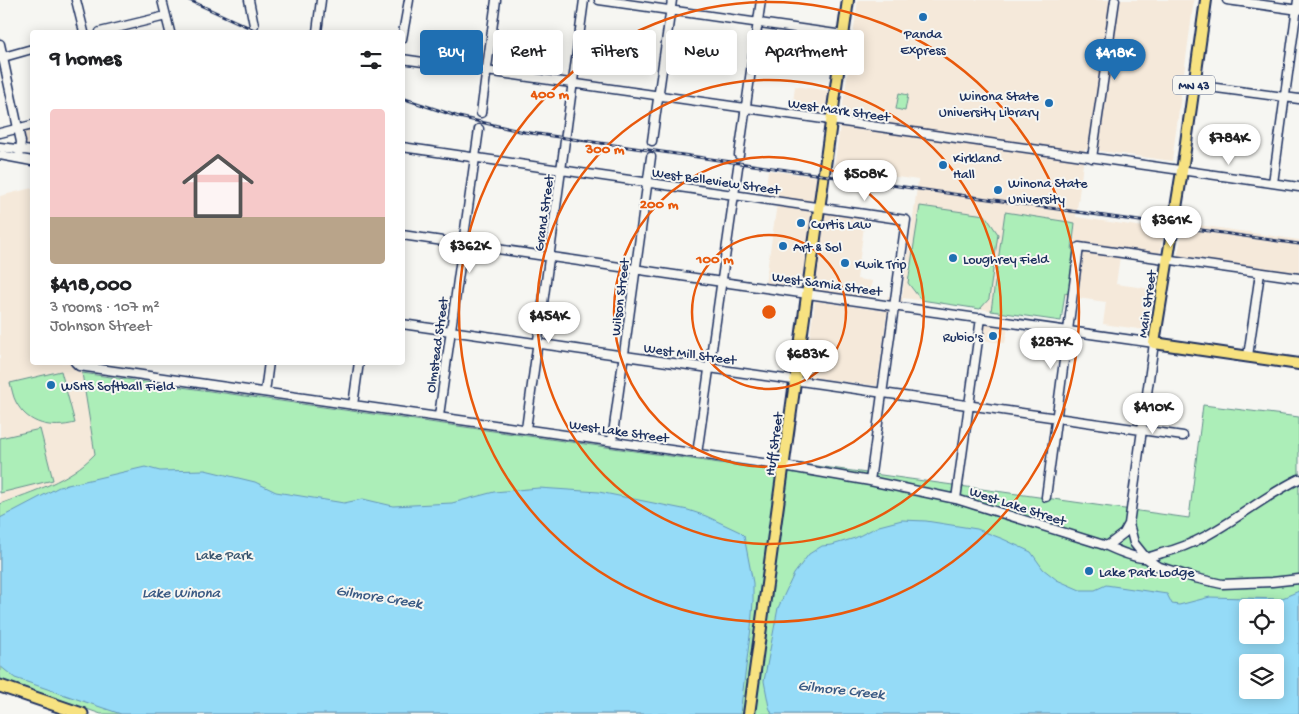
<!DOCTYPE html>
<meta charset="utf-8">
<style>
:root{--surface:#fff;--page:#f2f2f2;--text:#202124;--muted:#757577;--accent:#1f6fb2}
body{margin:0;font-family:"Gochi Hand",sans-serif;background:var(--page);color:var(--text);height:100vh;display:flex;flex-direction:column;font-size:19px;white-space:nowrap}
*{box-sizing:border-box;margin:0}
p{font-size:16px;color:var(--muted)}
.icon{flex:none;width:28px;height:28px;fill:none;stroke:currentColor;stroke-width:2;stroke-linecap:round;stroke-linejoin:round}
.map{position:relative;flex:1;overflow:hidden}
.panel{position:absolute;left:30px;top:30px;width:375px;height:335px;display:flex;flex-direction:column;background:var(--surface);border-radius:5px;box-shadow:0 2px 12px #0003}
.panel>*{flex:none}
.hud{position:absolute;left:420px;top:30px;width:475px;height:45px;display:flex;gap:10px}
.tools{position:absolute;left:1239px;top:599px;display:grid;gap:10px}
.tools a{display:grid;place-items:center;width:45px;height:45px;border-radius:5px;background:var(--surface);box-shadow:0 2px 12px #0003;font-size:25px}
.price{position:absolute;translate:-50% -42px;padding:0 11px;border-radius:18px;background:#fff;color:#222;font-size:16px;line-height:32px;filter:drop-shadow(0 1px 2px #0008)}
.price::after{content:'';position:absolute;left:50%;top:30px;width:15px;height:11px;margin-left:-8px;background:inherit;clip-path:polygon(0 0,100% 0,50% 100%)}
.price.active{background:var(--accent);color:#fff}
ul{padding:0;list-style:none}
li{display:grid;align-content:center;gap:10px;height:265px;padding:0 20px}
li span{display:grid;place-items:center;height:155px;border-radius:5px;color:#555}
li>.icon{margin-inline-start:auto}
span .icon{width:90px;height:90px;fill:#fffc;stroke-width:1}
li b{font-size:21px}
h2{display:flex;justify-content:space-between;align-items:center;height:60px;padding:0 20px;font-size:21px}
.chip{padding:0 18px;border-radius:5px;background:var(--surface);box-shadow:0 2px 12px #0003;font-size:18px;line-height:45px}
.chip.active{background:var(--accent);color:#fff}
.map>svg:first-child{display:block}
</style>
<div class="map">
<svg width="1299" height="714" viewBox="0 0 1299 714">
<rect width="100%" height="100%" fill="#f6f6f2"/>
<filter id="ink" filterUnits="userSpaceOnUse"><feTurbulence type="fractalNoise" baseFrequency=".02" numOctaves="2"/><feDisplacementMap in="SourceGraphic" scale="10" xChannelSelector="R" yChannelSelector="G"/><feConvolveMatrix kernelMatrix="1 2 1 2 8 2 1 2 1" color-interpolation-filters="sRGB"/></filter>
<g filter="url(#ink)">
<path fill="#f5e9da" d="M858,0H1194L1172,161L1085,149L1076,217L1164,230L1160,254L1121,249L1116,284L1152,289L1146,330L1103,324L1106,302L1064,296L1060,320L903,298L900,315L887,314L877,386L804,376L815,301L885,311L888,296L902,297L913,218L918,180L834,168Z
M795,86L831,91L828,115L792,111Z
M32,127V148L29,147L25,142L22,130Z
M768,170L820,177L816,204L765,197Z
M32,188V362L77,363L82,373L95,454L83,467L55,483L0,504V196Z
M777,204L816,210L805,289L765,284Z
M824,213L865,219L857,279L872,281L869,300L813,292Z
M1185,223L1299,240V275L1177,257Z
M982,323L1008,327L1005,343L980,340Z"/>
<path fill="#aceeb8" stroke="#648e8b" fill-rule="evenodd" d="M899,93L908,95L905,111L896,109Z
M920,206L985,215L998,234L989,299L980,309L921,300L908,283Z
M1005,212L1075,223L1072,250L1077,251L1070,294L1065,293L1061,321L991,311Z
M61,371L75,423C52,429 28,425 16,402C13,397 12,389 10,383Z
M82,373L776,471L795,463L1189,518L1203,405L1299,417V714H101L0,679V504C34,491 69,481 95,454ZM1248,608H1275V635H1248ZM1248,662H1275V690H1248Z
M40,429L53,480L0,493V438Z"/>
<path fill="#95dbf7" stroke="#6496ba" fill-rule="evenodd" d="M145,467L160,471L205,470L255,482L276,492L344,503L363,499L393,506L452,503L494,492L539,488L599,492L688,510L706,516L740,532L744,536L753,583V601L751,628L740,714H121L15,678L0,666V518L59,487Z
M902,520L926,521L977,529L1003,539L1031,552L1043,569L1057,580L1080,590H1095L1106,585L1167,594L1172,604L1179,605L1210,597L1280,599L1299,591V714H772L769,707L764,681L778,608L794,574L809,554L822,546L832,545L855,538L879,526ZM1248,608H1275V635H1248ZM1275,662V690H1248V662Z"/>
<g fill="none" stroke-linecap="round" stroke-linejoin="round">
<g stroke="#1b2f5e" stroke-width="11">
<path id="minor" d="M76,0L84,32
M162,0L170,32
M249,0L254,25
M599,0L843,35
M1227,0L1299,10
M100,32L166,16
M317,32L321,0
M402,39L409,0
M0,44L21,142L19,158
M0,58L32,49
M402,59L1299,187
M1194,85L1299,99
M481,113L496,0
M0,133L32,125
M652,141L672,0
M0,147L32,151
M402,147L906,220L870,481
M0,155L32,161
M739,155L761,0
M1092,158L1115,0
M1273,183L1298,0
M402,235L729,283L1154,343L1129,524L1134,543L1146,558L1157,566L1195,578L1222,584L1272,582L1299,579
M402,324L1183,436
M1248,356L1260,273
M75,362L79,366L784,466L870,481L956,499L1107,546C1118,551 1131,557 1143,558C1149,558 1156,555 1162,553C1214,541 1252,502 1299,479
M265,392L269,362
M353,405L359,362
M439,416L479,129
M526,429L584,0
M612,441L651,157
M697,454L738,167
M1046,497L1079,247L1299,278
M956,499L981,318
M1107,546L1124,533L1129,524"/>
</g>
<g stroke="#1b2f5e" stroke-width="14">
<path id="major" d="M1206,0L1182,171L1154,343L1299,364
M749,714L848,0"/>
</g>
<g stroke="#1b2f5e" stroke-width="15">
<path id="highway" d="M0,686L82,714"/>
</g>
<use href="#minor" stroke="#f6f6f2" stroke-width="8"/>
<use href="#major" stroke="#f7e281" stroke-width="10"/>
<use href="#highway" stroke="#f7e281" stroke-width="11"/>
<g stroke="#1b2f5e" stroke-width="3">
<path id="rail" d="M189,0L259,32
M402,98L459,117L524,132L1299,244"/>
</g>
<use href="#rail" stroke="#f6f6f2" stroke-width="1" stroke-dasharray="4" stroke-linecap="butt"/>
</g>
</g>
<g fill="none" stroke="#e8590c" stroke-width="2.5">
<circle cx="769" cy="312" r="77"/>
<circle cx="769" cy="312" r="155"/>
<circle cx="769" cy="312" r="232"/>
<circle cx="769" cy="312" r="310"/>
</g>
<g fill="#1f6fb2" stroke="#f6f6f2" stroke-width="2">
<circle cx="923" cy="17" r="5"/>
<circle cx="1049" cy="103" r="5"/>
<circle cx="943" cy="165" r="5"/>
<circle cx="998" cy="190" r="5"/>
<circle cx="801" cy="223" r="5"/>
<circle cx="783" cy="246" r="5"/>
<circle cx="953" cy="258" r="5"/>
<circle cx="845" cy="263" r="5"/>
<circle cx="993" cy="336" r="5"/>
<circle cx="51" cy="385" r="5"/>
<circle cx="1089" cy="571" r="5"/>
</g>
<g text-anchor="middle" stroke-width="4" stroke-linejoin="round" paint-order="stroke">
<rect fill="#f6f6f2" stroke="#5d6b8a" stroke-width="1" x="1173" y="75.5" width="42" height="19" rx="4"/>
<g font-size="12" font-weight="bold" fill="#1b2f5e">
<text x="1194" y="89">MN 43</text>
</g>
<g font-size="14" fill="#1b2f5e" stroke="#f6f6f2" text-anchor="start">
<text x="923" y="38" text-anchor="middle">Panda<tspan x="923" dy="16">Express</tspan></text>
<text x="1039" y="100" text-anchor="end">Winona State<tspan x="1039" dy="16">University Library</tspan></text>
<text x="953" y="162">Kirkland<tspan x="953" dy="16">Hall</tspan></text>
<text x="1008" y="187">Winona State<tspan x="1008" dy="16">University</tspan></text>
<text x="811" y="228">Curtis Law</text>
<text x="793" y="251">Art &amp; Sol</text>
<text x="963" y="263">Loughrey Field</text>
<text x="855" y="268">Kwik Trip</text>
<text x="983" y="341" text-anchor="end">Rubio's</text>
<text x="61" y="390">WSHS Softball Field</text>
<text x="1099" y="576">Lake Park Lodge</text>
</g>
<g font-size="14" fill="#1b2f5e" stroke="#f6f6f2">
<text transform="translate(839 109) rotate(8)" y="5">West Mark Street</text>
<text transform="translate(716 180) rotate(8)" y="5">West Belleview Street</text>
<text transform="translate(543 213) rotate(-82)" y="5">Grand Street</text>
<text transform="translate(827 283) rotate(8)" y="5">West Sarnia Street</text>
<text transform="translate(619 297) rotate(-83)" y="5">Wilson Street</text>
<text transform="translate(1146 304) rotate(-82)" y="5">Main Street</text>
<text transform="translate(436 345) rotate(-82)" y="5">Olmstead Street</text>
<text transform="translate(690 353) rotate(8)" y="5">West Mill Street</text>
<text transform="translate(619 430) rotate(8)" y="5">West Lake Street</text>
<text transform="translate(773 444) rotate(-82)" y="5">Huff Street</text>
<text transform="translate(1018 505) rotate(18)" y="5">West Lake Street</text>
</g>
<g font-size="14" fill="#385570" stroke="#f6f6f2">
<text x="224" y="559">Lake Park</text>
</g>
<g font-size="15" font-style="italic" fill="#3a5a84" stroke="#f6f6f2">
<text x="181" y="597">Lake Winona</text>
<text transform="translate(379 596) rotate(9)" y="5">Gilmore Creek</text>
<text transform="translate(841 689) rotate(6)" y="5">Gilmore Creek</text>
</g>
</g>
<circle cx="769" cy="312" r="8" fill="#e8590c" stroke="#f6f6f2" stroke-width="2.5"/>
<g font-size="15" text-anchor="middle" font-weight="bold" fill="#e8590c" stroke="#f6f6f2" stroke-width="4" stroke-linejoin="round" paint-order="stroke">
<text x="550" y="98">400 m</text>
<text x="605" y="153">300 m</text>
<text x="659" y="208">200 m</text>
<text x="715" y="263">100 m</text>
</g>
</svg>
<div class="tools">
<a><svg class="icon" aria-label="locate" viewBox="0 0 24 24"><circle cx="12" cy="12" r="6"/><path d="M12 2v4M12 18v4M2 12h4M18 12h4"/></svg></a>
<a><svg class="icon" aria-label="layers" viewBox="0 0 24 24"><path d="M12 4l9 5-9 5-9-5zM3 14l9 5 9-5"/></svg></a>
</div>
<b class="price active" style="left:1115px;top:81px">$418K</b>
<b class="price" style="left:1229px;top:166px">$784K</b>
<b class="price" style="left:865px;top:202px">$508K</b>
<b class="price" style="left:1171px;top:248px">$361K</b>
<b class="price" style="left:470px;top:274px">$362K</b>
<b class="price" style="left:549px;top:344px">$454K</b>
<b class="price" style="left:1051px;top:370px">$287K</b>
<b class="price" style="left:807px;top:382px">$683K</b>
<b class="price" style="left:1153px;top:435px">$410K</b>
<div class="hud">
<a class="chip active">Buy</a>
<a class="chip">Rent</a>
<a class="chip">Filters</a>
<a class="chip">New</a>
<a class="chip">Apartment</a>
</div>
<section class="panel">
<h2>9 homes<svg class="icon" aria-label="filters" viewBox="0 0 24 24"><path d="M4 7h16M4 17h16"/><circle cx="9" cy="7" r="2"/><circle cx="15" cy="17" r="2"/></svg></h2>
<ul>
<li><span style="background:linear-gradient(#f6c9c9 70%,#b9a48a 0)"><svg class="icon" aria-label="home" viewBox="0 0 24 24"><path d="M3 11l9-7 9 7M6 9v11h12V9"/></svg></span><div><b>$418,000</b><p>3 rooms · 107 m²</p><p>Johnson Street</p></div></li>
</ul>
</section>
</div>
